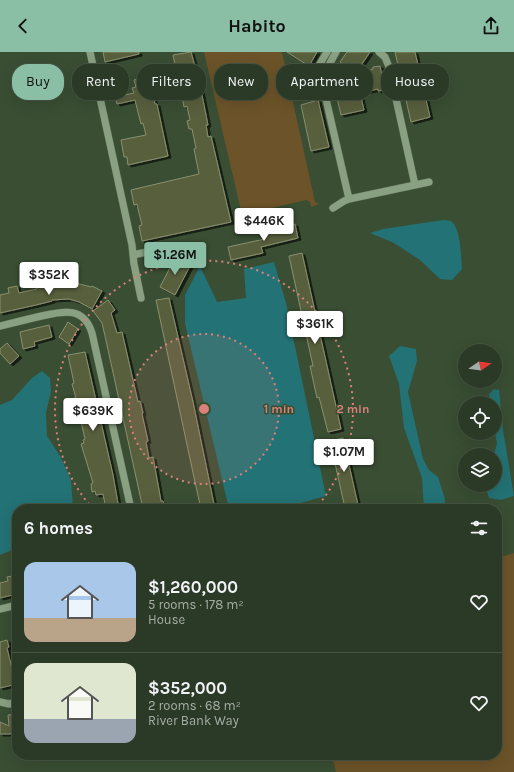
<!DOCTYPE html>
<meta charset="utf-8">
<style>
:root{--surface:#2b3a26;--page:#33412e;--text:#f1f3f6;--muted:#a6ada7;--line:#475443;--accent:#8abfa5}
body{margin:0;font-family:Karla,sans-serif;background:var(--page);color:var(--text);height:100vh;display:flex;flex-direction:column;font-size:15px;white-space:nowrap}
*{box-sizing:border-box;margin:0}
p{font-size:13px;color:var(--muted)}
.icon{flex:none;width:22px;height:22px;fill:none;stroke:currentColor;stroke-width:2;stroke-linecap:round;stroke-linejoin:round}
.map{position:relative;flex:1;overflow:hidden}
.sheet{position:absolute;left:12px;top:452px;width:490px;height:256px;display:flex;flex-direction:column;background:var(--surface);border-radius:16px;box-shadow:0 4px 16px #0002,0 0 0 1px var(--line)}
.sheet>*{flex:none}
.top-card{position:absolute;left:12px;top:12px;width:490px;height:36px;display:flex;gap:8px}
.needle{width:26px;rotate:77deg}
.controls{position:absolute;left:458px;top:292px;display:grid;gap:8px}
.controls a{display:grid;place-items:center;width:44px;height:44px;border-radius:50%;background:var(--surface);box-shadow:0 4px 16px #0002,0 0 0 1px var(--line);font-size:20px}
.price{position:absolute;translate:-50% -34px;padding:0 9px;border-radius:4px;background:#fff;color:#222;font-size:13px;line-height:26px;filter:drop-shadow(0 1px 2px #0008)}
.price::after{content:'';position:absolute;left:50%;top:24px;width:12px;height:9px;margin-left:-6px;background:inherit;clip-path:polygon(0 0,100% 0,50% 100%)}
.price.current{background:var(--accent);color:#111}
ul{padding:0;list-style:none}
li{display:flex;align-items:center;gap:12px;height:100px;padding:0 12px}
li+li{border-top:1px solid var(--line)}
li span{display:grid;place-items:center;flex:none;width:112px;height:80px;border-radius:12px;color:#555}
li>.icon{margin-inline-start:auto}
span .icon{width:48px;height:48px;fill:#fffc;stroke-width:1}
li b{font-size:17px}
h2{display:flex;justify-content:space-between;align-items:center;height:48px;padding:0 12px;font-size:17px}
.pill{padding:0 14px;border-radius:16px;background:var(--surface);box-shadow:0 4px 16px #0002,0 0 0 1px var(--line);font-size:14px;line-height:36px}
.pill.current{background:var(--accent);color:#111}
header{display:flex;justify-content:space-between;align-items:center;height:52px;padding:0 12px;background:var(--accent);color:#111;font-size:18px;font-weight:700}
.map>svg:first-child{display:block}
</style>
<header><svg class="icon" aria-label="back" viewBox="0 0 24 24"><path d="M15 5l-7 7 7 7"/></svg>Habito<svg class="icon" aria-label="share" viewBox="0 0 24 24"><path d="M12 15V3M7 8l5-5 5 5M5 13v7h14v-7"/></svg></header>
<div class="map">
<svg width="514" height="720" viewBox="0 0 514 720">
<defs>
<filter id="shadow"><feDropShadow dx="3" dy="2" stdDeviation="0" flood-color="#0009"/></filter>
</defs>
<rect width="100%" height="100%" fill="#394e33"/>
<path fill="#6c5329" d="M204,0H282L315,150L319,152L311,155L310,150L306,148L242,163Z
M514,501V720H336L332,703H497V506Z"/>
<path fill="#237275" d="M443,168C446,168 449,168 452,170C461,178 461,205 462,217L452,228L440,227L420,208L394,191L370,181L383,177Z
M274,210L286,251L326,444L279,457H229L185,271V243L200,214L217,250L246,246L244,217Z
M400,294L416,297L417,309L408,340L423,407L429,418L438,425L445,447L444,457H424L422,426L404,376L399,332L389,304Z
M42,319L50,326L51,339L46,361L47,384L60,404L71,428L73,456L72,457H17V496L0,503V353L12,348L32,326Z
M494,337L499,338L503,378L514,444L501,448L489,446L485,433H495L494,403L497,391L495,380V351H490L489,342Z"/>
<path fill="#585f3e" stroke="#89916e" filter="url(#shadow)" d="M103,0H139V2L105,10Z
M191,0L199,28L208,73H206L208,85L211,84L231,170L142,189L139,174L142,173L139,161L137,152L134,153L131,138L199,122L194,97L196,96L192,77H189L187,69L190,68L187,54L184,55L181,39H183L181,26L178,27L173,3Z
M287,0H317L309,14Z
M347,0H370L356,21L340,10Z
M395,0H415L430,65L411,70Z
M380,14L385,38L378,39V37L360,41L364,58L341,63L333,29L360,23L356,21L373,17V15Z
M150,24L154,40H152L155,52H157L168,104L128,113L127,105H124L121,88L146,83L143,71L141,72L135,48L117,52L115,45L134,41L132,36L136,35L134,28Z
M318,48L329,95L311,99L301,53Z
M295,172L298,186L261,195L263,201L231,208L228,195L265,187L263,180Z
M302,201L341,377L328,380L319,345L317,346L310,314H313L289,204Z
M175,206L190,214L175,243L160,235Z
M65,228L91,235L92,234L102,239L92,257L79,250L69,247L52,248V249L36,253L0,261V243L9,241L8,236L17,234L19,241L37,237L36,235L57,230V229Z
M169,246L193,350L215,457H201L195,430L156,248Z
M108,248L115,258L111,261L117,281L122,280L138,350L140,349L143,361L142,362L148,389L146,390L149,406L153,405L161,449H163L166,457H143L105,284L102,271L93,259Z
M68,270L78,277L69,292L59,285Z
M49,273L52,285L34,290L35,294L23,297L20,280Z
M7,291L19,304L10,312L0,301V297Z
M85,300L113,423L119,457H106L103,442L96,443L95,439L92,440L91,432L93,431L81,392L84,391L83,388L85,387L78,357L77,358L74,346H76L72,332L74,331L68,303Z
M343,386L358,453L345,456L330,389Z
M17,523V542L0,546V531L8,529L7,525Z
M7,588L9,595L7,596L12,617L13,616L17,632L0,636V590Z
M17,662V682H0V670L9,674L8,663Z"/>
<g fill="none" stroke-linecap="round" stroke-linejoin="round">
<g stroke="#5a6b54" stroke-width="8">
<path id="minor" d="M90,0L132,193L134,212L141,246
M336,0L324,22L323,34L349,147
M379,0L385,5L389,15L415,133
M301,29L314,26L315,20L327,0
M333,156L344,149L349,147L429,130
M133,203L165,196
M0,274C12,271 25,268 37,265C60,260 83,252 92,281L131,457
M0,557L17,553
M0,650L9,652L17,650"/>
</g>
<use href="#minor" stroke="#89a082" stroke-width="7"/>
</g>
<circle cx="204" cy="357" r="75" fill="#da8179" fill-opacity=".12"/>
<g fill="none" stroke="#da8179" stroke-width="2" stroke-dasharray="2 4">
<circle cx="204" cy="357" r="75"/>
<path d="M93 457A149 149 0 1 1 315 457"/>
</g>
<circle cx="204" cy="357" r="6" fill="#da8179" stroke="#394e33" stroke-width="2"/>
<g font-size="12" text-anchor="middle" font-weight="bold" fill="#da8179" stroke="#394e33" stroke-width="3" stroke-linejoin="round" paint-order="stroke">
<text x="279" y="361">1 min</text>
<text x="353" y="361">2 min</text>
</g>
</svg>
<div class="controls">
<a><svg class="needle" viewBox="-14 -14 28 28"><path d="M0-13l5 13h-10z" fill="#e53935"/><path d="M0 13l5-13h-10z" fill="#a6ada7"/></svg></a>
<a><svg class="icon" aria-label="locate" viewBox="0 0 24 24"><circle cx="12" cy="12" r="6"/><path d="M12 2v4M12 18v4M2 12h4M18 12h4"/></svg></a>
<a><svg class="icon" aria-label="layers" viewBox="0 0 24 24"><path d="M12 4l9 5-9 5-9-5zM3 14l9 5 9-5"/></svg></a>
</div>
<b class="price" style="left:264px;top:190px">$446K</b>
<b class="price current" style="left:175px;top:224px">$1.26M</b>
<b class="price" style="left:49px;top:244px">$352K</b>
<b class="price" style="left:315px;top:293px">$361K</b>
<b class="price" style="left:93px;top:380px">$639K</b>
<b class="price" style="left:344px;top:421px">$1.07M</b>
<div class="top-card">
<a class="pill current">Buy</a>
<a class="pill">Rent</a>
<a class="pill">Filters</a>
<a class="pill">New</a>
<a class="pill">Apartment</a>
<a class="pill">House</a>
</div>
<section class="sheet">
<h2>6 homes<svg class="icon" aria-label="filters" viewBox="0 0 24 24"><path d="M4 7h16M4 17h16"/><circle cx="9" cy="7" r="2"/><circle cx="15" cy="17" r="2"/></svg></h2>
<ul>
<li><span style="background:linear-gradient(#a9c7e8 70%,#b9a48a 0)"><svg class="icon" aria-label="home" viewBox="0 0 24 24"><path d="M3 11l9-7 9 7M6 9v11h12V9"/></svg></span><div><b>$1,260,000</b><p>5 rooms · 178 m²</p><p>House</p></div><svg class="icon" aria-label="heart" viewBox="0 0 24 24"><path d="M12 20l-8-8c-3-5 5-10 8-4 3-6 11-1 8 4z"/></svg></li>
<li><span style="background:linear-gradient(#dfe7d0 70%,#9aa5b1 0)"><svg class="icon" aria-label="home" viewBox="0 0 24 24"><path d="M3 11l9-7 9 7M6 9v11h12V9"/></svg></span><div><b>$352,000</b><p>2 rooms · 68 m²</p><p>River Bank Way</p></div><svg class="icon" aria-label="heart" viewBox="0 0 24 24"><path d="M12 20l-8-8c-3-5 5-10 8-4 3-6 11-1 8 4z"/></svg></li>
</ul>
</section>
</div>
